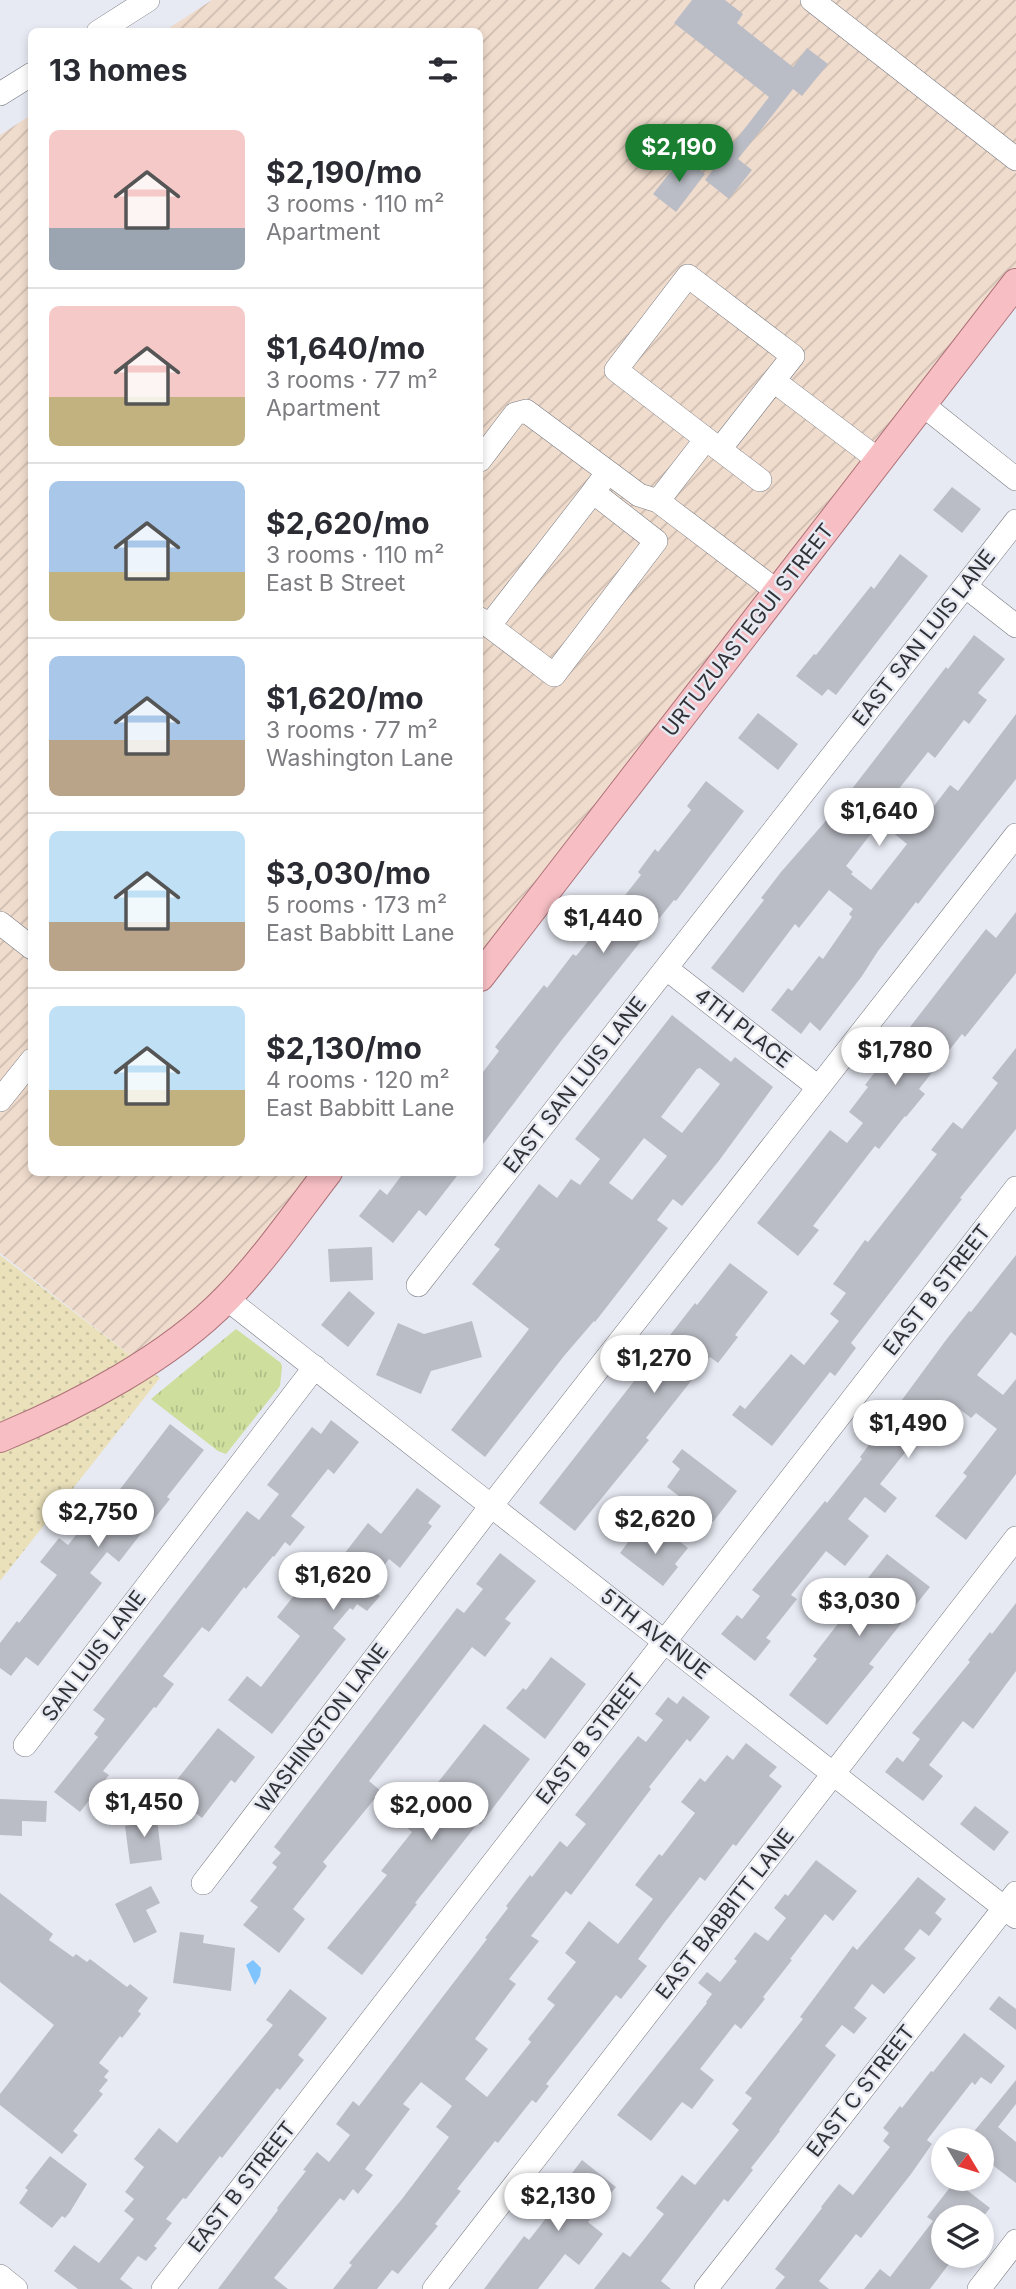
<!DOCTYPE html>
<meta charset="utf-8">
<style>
:root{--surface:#fff;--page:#f7f7f7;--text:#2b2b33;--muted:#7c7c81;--line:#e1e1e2;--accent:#1b7f32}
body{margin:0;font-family:Inter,sans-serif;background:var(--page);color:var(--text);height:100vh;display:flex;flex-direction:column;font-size:26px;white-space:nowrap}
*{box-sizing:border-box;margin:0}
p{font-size:23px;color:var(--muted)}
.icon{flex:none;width:38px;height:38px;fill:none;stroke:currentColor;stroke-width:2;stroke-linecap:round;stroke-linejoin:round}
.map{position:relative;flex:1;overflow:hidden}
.details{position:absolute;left:28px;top:28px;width:455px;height:1148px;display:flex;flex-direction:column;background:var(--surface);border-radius:10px;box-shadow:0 4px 10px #0003}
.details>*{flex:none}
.needle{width:46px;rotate:128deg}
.controls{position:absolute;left:931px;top:2128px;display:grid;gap:14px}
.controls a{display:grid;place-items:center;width:63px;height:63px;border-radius:50%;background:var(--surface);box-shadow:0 4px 10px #0003;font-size:35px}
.price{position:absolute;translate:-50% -60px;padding:0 16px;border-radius:24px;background:#fff;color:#222;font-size:23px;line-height:46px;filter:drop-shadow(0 2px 4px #0008)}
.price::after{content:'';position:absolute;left:50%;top:42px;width:21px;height:16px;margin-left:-10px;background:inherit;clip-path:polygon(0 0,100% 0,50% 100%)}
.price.on{background:var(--accent);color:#fff}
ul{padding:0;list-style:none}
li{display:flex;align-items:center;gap:21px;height:175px;padding:0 21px}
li+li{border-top:2px solid var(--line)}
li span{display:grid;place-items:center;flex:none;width:196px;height:140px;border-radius:10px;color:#555}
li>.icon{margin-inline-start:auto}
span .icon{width:84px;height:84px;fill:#fffc;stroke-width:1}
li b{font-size:30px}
h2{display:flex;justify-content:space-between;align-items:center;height:84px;padding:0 21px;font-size:30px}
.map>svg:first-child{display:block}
</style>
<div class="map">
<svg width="1016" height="2289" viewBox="0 0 1016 2289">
<defs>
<pattern id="industrial-furrows" width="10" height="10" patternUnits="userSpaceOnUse" patternTransform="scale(1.75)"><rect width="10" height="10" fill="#f0dccd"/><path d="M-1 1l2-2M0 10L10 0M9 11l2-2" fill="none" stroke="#cebdb1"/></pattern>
<pattern id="grass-tufts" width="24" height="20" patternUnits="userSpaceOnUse" patternTransform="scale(1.75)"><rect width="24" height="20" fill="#cdde9d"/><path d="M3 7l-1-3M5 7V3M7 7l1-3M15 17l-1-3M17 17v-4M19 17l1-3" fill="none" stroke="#b0bf88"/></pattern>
<pattern id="sand-dots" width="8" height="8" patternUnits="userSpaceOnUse" patternTransform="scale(1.75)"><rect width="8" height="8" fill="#eae1bb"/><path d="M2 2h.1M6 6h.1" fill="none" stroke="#c9c2a1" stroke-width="1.8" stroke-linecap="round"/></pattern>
</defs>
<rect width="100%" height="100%" fill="#e7eaf3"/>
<path fill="url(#industrial-furrows)" d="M212,0H1016V283L480,977V32H163Z
M31,115L32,1172L328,1173L259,1261L142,1364L0,1253V135Z"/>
<path fill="url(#grass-tufts)" d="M236,1329L281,1363L282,1367L280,1386L226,1454L218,1451L151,1399Z"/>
<path fill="url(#sand-dots)" d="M0,1255L160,1378L0,1581Z"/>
<path fill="#7fc4ff" d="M253,1960L261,1968L260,1976L255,1985L246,1965Z"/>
<path fill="#bbbdc6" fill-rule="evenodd" d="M692,0H725L743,14L737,23L793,67L807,48L828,64L802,96L793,89L738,159L752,170L729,199L705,180L769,97L674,23Z
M683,156L705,174L676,212L653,194Z
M952,487L981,509L962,533L933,510Z
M900,554L928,576L836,695L828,689L822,696L796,676L814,654L816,655L871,586L874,589Z
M974,635L1005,659L978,693L987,700L969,724L964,720L935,758L928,752L894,795L924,819L950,785L958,791L1016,714V779L942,873L918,904L916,902L878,951L862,976L820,1031L810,1022L801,1034L771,1010L788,988L792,991L819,956L823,959L852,917L849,914L853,909L829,890L799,928L795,924L743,993L711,968L764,900L761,898L781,872L838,807L946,667L948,669ZM880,822L907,844L871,890L851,874L853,872L846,866Z
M758,713L798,744L778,770L738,738Z
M706,781L744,811L676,901L674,900L561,1041L480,1148V1076L499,1051L495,1047L544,985L547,988L573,954L576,956L604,922L641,875L638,872L655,849L658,852L691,810L687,806Z
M1016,912V973L965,1037L962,1034L919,1089L925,1094L906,1117L905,1116L879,1149L875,1146L813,1226L819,1230L798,1256L757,1223L830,1130L847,1143L863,1123L849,1112L868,1087L865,1085L986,929L996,938Z
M672,1015L731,1062L735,1057L773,1087L718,1162L682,1206L673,1199L657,1220L668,1228L595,1322L594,1321L564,1356L485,1457L451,1430L529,1329L472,1284L500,1249L494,1245L539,1184L557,1198L571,1179L580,1185L600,1159L575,1139ZM700,1068L720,1084L682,1133L661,1117L697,1069ZM644,1138L667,1156L632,1200L609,1183Z
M1016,1048V1129L960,1198L962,1199L851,1343L856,1348L835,1376L830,1372L772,1446L732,1415L740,1405L745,1409L791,1354L804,1365L839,1321L830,1314L846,1293L833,1284L865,1240L868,1242L937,1154L931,1150L953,1122L962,1129L998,1083L992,1078Z
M404,1172H460L426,1216L419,1210L393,1243L359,1216L380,1189L387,1195Z
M372,1247L373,1280L330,1282L328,1249Z
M1016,1255V1336L1011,1332L977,1375L1003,1395L1016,1379V1474L966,1540L935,1516L967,1476L963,1473L997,1429L976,1413L971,1418L957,1407L929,1445L918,1436L880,1484L897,1498L885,1513L865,1497L848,1519L869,1536L845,1566L826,1551L791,1595L797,1599L766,1638L771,1641L755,1661L721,1634L737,1615L742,1619L760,1596L752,1590L825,1501L827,1503L862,1459L860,1457L946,1340L969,1311L971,1312Z
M730,1263L768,1292L735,1335L738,1337L718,1363L710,1357L646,1438L649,1440L575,1531L539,1503L695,1303L697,1305Z
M349,1291L375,1313L348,1347L321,1325Z
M472,1321L482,1357L431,1371L421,1394L376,1375L398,1323L424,1334Z
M331,1420L359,1442L334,1474L328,1469L291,1516L305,1527L290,1546L285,1542L274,1557L273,1556L246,1589L244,1587L209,1632L202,1627L163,1676L174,1684L156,1708L154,1707L103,1771L109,1775L80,1812L54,1792L98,1737L94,1734L105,1719L93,1710L247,1511L259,1520L279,1494L267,1485L312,1427L321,1434Z
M170,1424L204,1450L167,1497L170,1499L151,1523L150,1522L119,1562L107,1552L90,1573L102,1583L38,1666L26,1657L11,1676L0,1668V1643L17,1621L19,1623L57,1575L40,1562L59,1538L68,1545L96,1510L101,1514Z
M682,1449L737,1491L713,1522L667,1487L680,1469L672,1462Z
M417,1488L441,1506L428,1523L432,1526L400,1568L389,1559L368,1586L380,1596L367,1611L357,1604L353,1610L350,1608L333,1628L346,1639L272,1734L228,1700L247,1676L261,1687L300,1636L277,1617L300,1588L311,1597L368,1523L381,1534Z
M665,1530L688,1548L675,1564L678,1567L663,1586L620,1553L635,1533L652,1546Z
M500,1553L536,1581L505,1619L511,1623L485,1657L472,1647L369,1781L381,1791L323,1862L327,1866L293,1909L305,1919L279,1953L243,1925L258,1907L250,1901L277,1867L272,1863L281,1853L274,1847L457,1608L464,1613L483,1589L476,1584Z
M887,1554L930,1587L869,1664L874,1667L827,1725L789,1695L817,1659L813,1656L840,1621L836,1618Z
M1016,1603V1671L973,1729L963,1721L929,1765L943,1776L923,1801L885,1772L897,1757L903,1762L920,1739L912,1733L970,1662L968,1660L990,1632L992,1634Z
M551,1657L586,1684L545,1739L506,1708L523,1688L526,1690Z
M683,1696L710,1717L690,1742L687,1739L649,1787L651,1789L571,1895L566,1891L531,1936L539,1941L509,1979L516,1984L475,2039L488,2049L465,2079L487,2097L531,2042L528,2039L555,2005L547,1999L576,1962L565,1953L589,1921L618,1944L653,1899L635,1885L659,1854L662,1856L695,1813L681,1802L700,1778L705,1782L727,1755L733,1760L746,1743L777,1767L769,1776L782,1786L736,1846L733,1844L705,1881L700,1877L665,1922L638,1959L647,1966L621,1999L616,1995L546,2084L549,2086L536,2103L532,2100L498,2143L495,2141L457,2189L461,2191L435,2224L438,2226L398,2274L392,2270L377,2289H333L352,2265L349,2263L402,2199L449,2137L436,2127L452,2106L421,2082L403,2104L410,2109L365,2169L373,2175L358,2194L353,2189L344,2201L340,2198L274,2278L288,2289H218L278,2210L277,2208L306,2171L303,2170L317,2152L329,2162L350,2135L336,2124L353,2101L359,2106L487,1939L485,1938L508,1908L506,1906L530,1875L532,1877L560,1841L567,1847L586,1824L575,1815L617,1762L638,1736L646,1742L663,1720L655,1714L668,1697L677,1704Z
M484,1724L530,1759L480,1825L478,1823L415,1903L417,1904L362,1975L327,1948L387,1875L381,1871L412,1832L405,1826L413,1817L403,1810L420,1788L428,1795Z
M218,1728L255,1757L235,1783L231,1780L202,1818L168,1791Z
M0,1799L47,1801L46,1822L22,1821V1836L0,1835Z
M975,1806L1009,1832L994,1851L960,1824Z
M156,1811L162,1860L130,1864L125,1826L136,1824L135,1814Z
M816,1860L857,1891L833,1921L825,1914L790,1959L792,1960L763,1997L765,1999L741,2029L735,2024L700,2069L714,2080L692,2109L682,2102L651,2141L617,2115L707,2003L706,2002L712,1994L698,1983L707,1972L720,1982L737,1961L734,1959L755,1932L768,1941L786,1918L774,1908L785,1894L788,1896Z
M918,1877L946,1899L935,1913L942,1919L929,1936L920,1929L904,1949L916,1958L884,1994L872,1984L854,2008L867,2018L854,2034L842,2025L825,2046L836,2055L779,2130L780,2131L751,2168L753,2170L728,2202L724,2199L661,2281L671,2289H594L623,2252L630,2257L664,2214L656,2208L682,2175L695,2185L739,2130L732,2124L752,2098L745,2093L803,2019L800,2017L853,1946L857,1950Z
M151,1886L160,1903L146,1910L157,1932L134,1943L115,1904Z
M0,1893L53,1934L49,1940L73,1957L76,1954L87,1962L90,1959L127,1987L130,1984L148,1998L138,2011L141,2014L122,2038L120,2036L99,2063L109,2071L104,2077L108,2080L99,2091L103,2094L73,2131L78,2135L62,2154L0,2105V2094L54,2025L0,1982Z
M180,1932L204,1935L203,1943L235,1948L231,1991L173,1983Z
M290,1989L327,2018L298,2055L304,2060L280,2090L277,2088L222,2158L220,2156L186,2199L183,2198L166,2219L172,2223L154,2246L157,2248L146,2261L138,2256L120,2279L133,2289H78L54,2271L74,2245L99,2263L134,2219L124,2211L134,2199L125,2192L144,2167L134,2159L159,2128L177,2143L273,2025L266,2020Z
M999,1996L1016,2009V2030L989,2009Z
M964,2033L1005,2066L991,2084L981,2077L975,2085L972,2082L927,2140L932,2144L911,2174L861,2238L856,2234L819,2281L829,2289H775L785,2277L775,2269L822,2208L821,2207L839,2184L853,2195L890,2147L883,2141L889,2133L883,2128L900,2106L902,2108L931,2071L933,2072Z
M1016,2080V2104L998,2127L1016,2142V2183L982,2157V2140H967Z
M50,2156L87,2184L70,2212L65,2218L62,2216L52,2228L19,2203L28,2190L25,2188Z
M582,2160L616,2187L588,2222L603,2234L579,2265L565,2254L538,2289H484L524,2236L529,2240L564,2195L559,2190Z
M955,2181L990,2208L983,2217H943V2256H955L930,2289H864L880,2269L890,2277L933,2221L927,2217Z"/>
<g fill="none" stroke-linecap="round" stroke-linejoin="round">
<g stroke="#797b83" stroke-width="24">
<path id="minor" d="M812,0L1016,159
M98,32L148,0
M0,94L32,74
M774,381L880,461
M923,405L1016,479
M720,449L793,356L688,276L616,370L706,439L760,480
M480,460L515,414L526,411L639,495L658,501L706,439
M658,501L778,592
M965,586L1016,626
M480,619L554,675L656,541L593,492L608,472
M489,626L593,492
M0,923L32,948
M667,969L818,1087
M0,1100L32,1060
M418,1285L1016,521
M227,1299L1016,1917
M25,1745L315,1367
M203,1883L491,1506L1016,835
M0,2276L16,2289
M163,2289L1016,1188
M434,2289L1016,1538
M706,2289L1016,1893
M979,2289L1016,2241"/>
</g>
<g stroke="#ae7279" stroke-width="30">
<path id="major" d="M480,977L1016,283
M0,1438C77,1406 169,1358 227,1298C264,1260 295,1215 328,1172"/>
</g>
<use href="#minor" stroke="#fff" stroke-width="23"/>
<use href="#major" stroke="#f7bfc4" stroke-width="28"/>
</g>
<g text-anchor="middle" stroke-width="5" stroke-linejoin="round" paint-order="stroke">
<g font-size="21" fill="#313236" stroke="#e7eaf3">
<text transform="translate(748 630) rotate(-52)" y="7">URTUZUASTEGUI STREET</text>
<text transform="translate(924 638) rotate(-52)" y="7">EAST SAN LUIS LANE</text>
<text transform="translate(743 1028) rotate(38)" y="7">4TH PLACE</text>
<text transform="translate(575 1085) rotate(-52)" y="7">EAST SAN LUIS LANE</text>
<text transform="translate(937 1290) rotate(-52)" y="7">EAST B STREET</text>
<text transform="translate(655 1634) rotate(38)" y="7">5TH AVENUE</text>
<text transform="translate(94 1656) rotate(-53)" y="7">SAN LUIS LANE</text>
<text transform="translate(322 1728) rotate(-53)" y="7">WASHINGTON LANE</text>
<text transform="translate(590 1739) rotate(-52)" y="7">EAST B STREET</text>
<text transform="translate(725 1914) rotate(-52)" y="7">EAST BABBITT LANE</text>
<text transform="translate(861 2091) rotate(-52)" y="7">EAST C STREET</text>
<text transform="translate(242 2187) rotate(-52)" y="7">EAST B STREET</text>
</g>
</g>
</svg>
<div class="controls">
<a><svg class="needle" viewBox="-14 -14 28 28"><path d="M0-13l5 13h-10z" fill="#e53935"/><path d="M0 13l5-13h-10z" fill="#7c7c81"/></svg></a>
<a><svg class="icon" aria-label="layers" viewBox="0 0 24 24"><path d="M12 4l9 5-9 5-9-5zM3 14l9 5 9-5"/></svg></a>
</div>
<b class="price on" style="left:679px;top:184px">$2,190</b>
<b class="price" style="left:879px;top:848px">$1,640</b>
<b class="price" style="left:603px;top:955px">$1,440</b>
<b class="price" style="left:895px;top:1087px">$1,780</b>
<b class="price" style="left:654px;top:1395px">$1,270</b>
<b class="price" style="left:908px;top:1460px">$1,490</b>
<b class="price" style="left:98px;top:1549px">$2,750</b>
<b class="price" style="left:655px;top:1556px">$2,620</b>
<b class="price" style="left:333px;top:1612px">$1,620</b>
<b class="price" style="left:859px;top:1638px">$3,030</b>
<b class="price" style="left:144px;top:1839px">$1,450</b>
<b class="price" style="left:431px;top:1842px">$2,000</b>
<b class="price" style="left:558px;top:2233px">$2,130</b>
<section class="details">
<h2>13 homes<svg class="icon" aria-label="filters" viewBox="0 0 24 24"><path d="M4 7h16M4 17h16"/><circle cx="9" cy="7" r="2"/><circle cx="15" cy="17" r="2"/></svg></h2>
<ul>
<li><span style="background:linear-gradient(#f6c9c9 70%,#9aa5b1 0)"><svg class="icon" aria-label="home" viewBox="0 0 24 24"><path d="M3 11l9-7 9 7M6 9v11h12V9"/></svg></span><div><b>$2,190/mo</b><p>3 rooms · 110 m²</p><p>Apartment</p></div></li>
<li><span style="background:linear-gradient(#f6c9c9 65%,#c2b280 0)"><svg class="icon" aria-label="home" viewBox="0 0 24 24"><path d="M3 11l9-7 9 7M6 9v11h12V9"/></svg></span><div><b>$1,640/mo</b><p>3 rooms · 77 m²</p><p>Apartment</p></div></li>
<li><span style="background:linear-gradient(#a9c7e8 65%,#c2b280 0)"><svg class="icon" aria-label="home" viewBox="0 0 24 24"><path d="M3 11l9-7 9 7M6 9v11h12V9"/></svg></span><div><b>$2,620/mo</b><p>3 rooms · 110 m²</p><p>East B Street</p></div></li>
<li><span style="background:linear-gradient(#a9c7e8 60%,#b9a48a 0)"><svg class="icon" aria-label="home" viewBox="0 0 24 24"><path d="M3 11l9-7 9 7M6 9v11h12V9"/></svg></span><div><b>$1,620/mo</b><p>3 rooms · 77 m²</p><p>Washington Lane</p></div></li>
<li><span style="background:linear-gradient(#bfe0f5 65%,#b9a48a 0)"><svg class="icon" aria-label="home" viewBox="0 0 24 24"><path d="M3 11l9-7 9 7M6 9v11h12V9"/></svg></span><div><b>$3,030/mo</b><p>5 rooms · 173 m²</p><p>East Babbitt Lane</p></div></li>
<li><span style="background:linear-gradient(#bfe0f5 60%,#c2b280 0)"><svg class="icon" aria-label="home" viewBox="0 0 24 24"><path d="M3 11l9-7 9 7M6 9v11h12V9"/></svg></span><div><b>$2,130/mo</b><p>4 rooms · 120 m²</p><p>East Babbitt Lane</p></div></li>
</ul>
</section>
</div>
